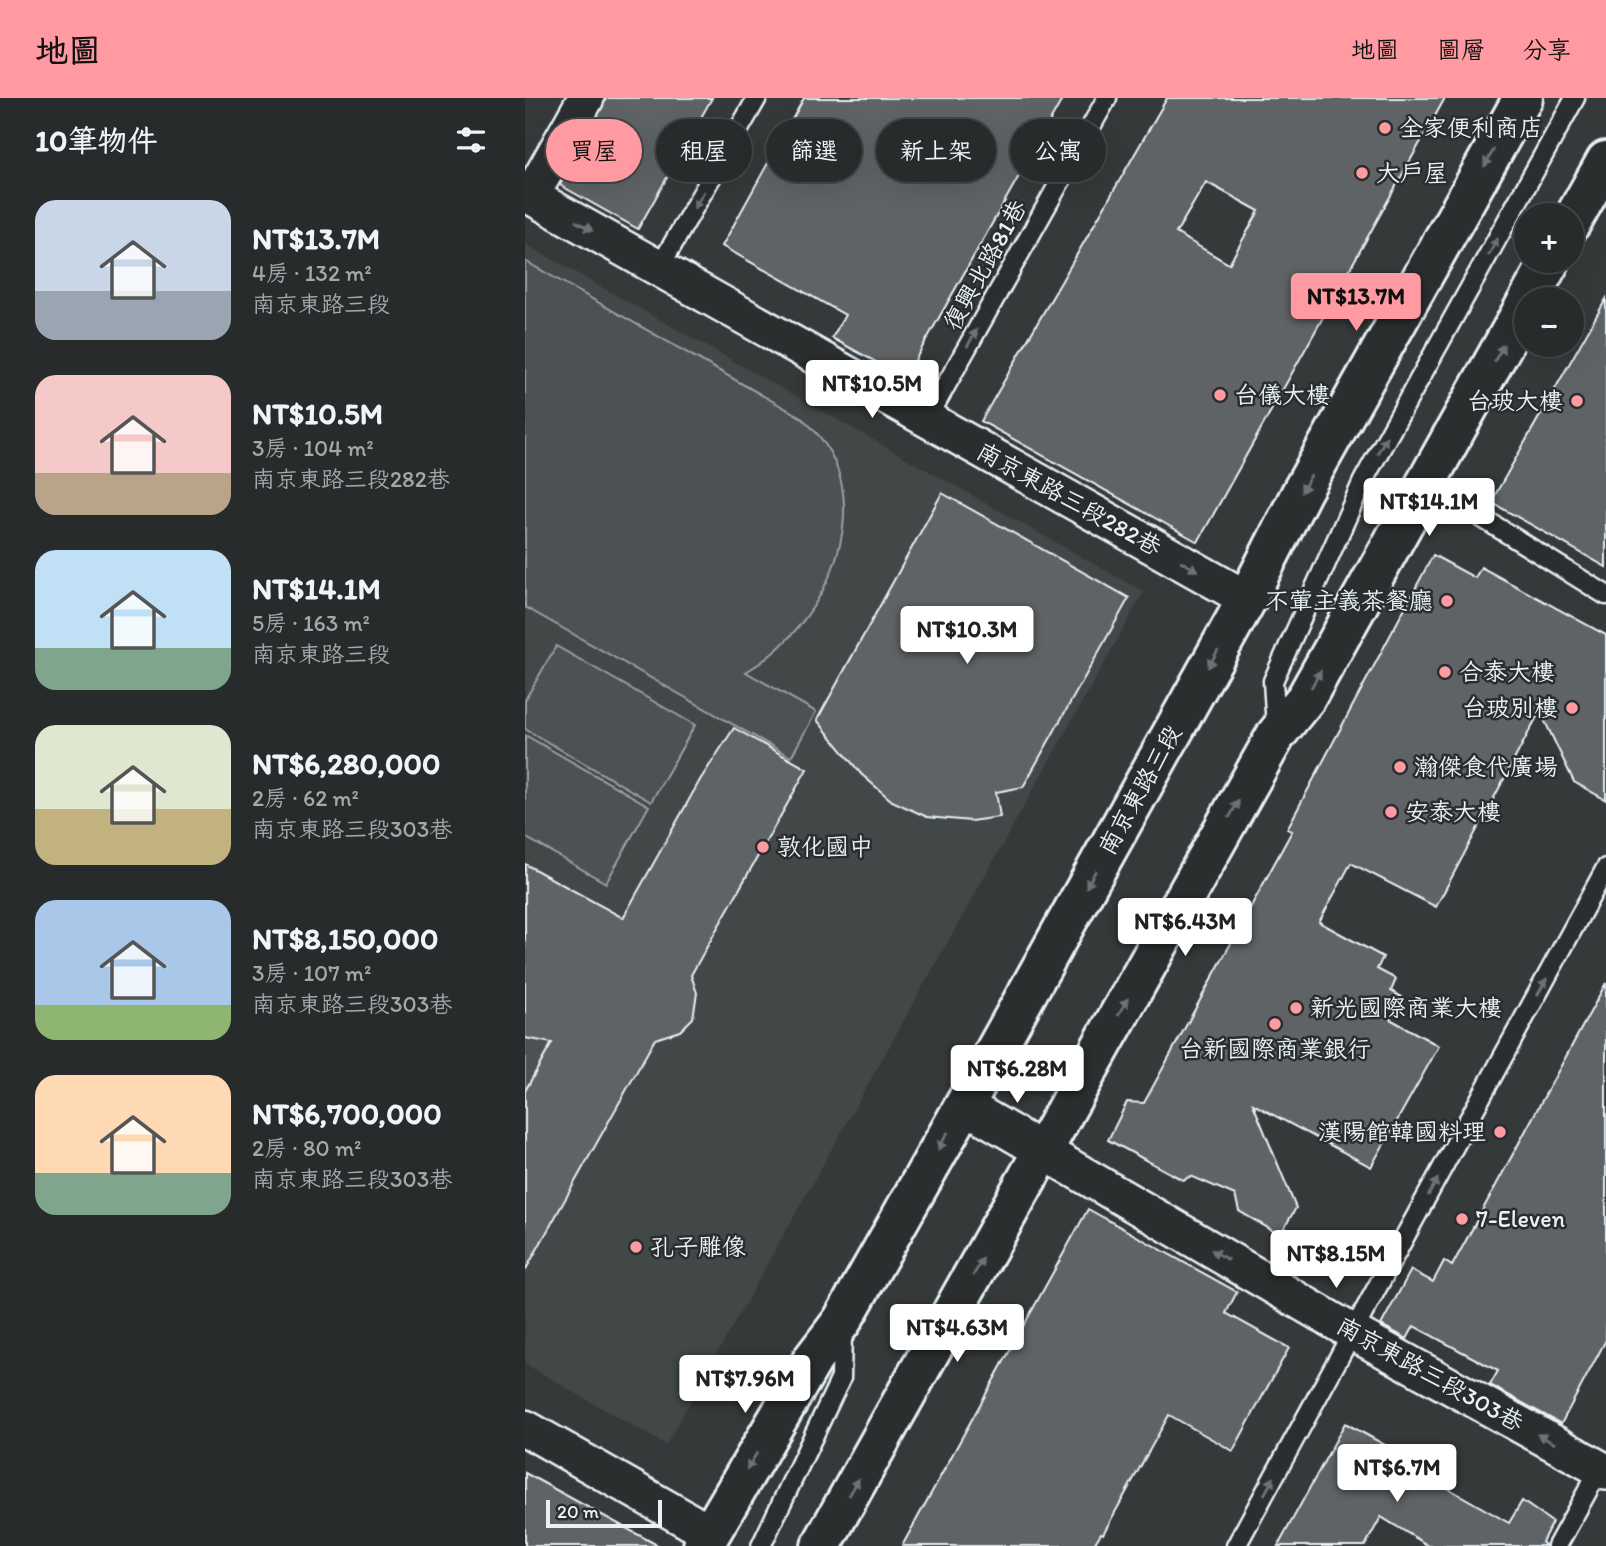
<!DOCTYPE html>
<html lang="zh-TW">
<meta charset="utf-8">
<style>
:root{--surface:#282b2c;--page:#303334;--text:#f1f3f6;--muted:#a5a7a9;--line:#444748;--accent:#ff9aa2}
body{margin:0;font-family:Itim,"LXGW WenKai TC",sans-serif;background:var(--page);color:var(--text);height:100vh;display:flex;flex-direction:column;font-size:26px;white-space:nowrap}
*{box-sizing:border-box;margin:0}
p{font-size:23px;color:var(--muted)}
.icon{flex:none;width:38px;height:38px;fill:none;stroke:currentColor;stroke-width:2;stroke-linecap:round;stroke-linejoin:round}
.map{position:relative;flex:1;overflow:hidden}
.sheet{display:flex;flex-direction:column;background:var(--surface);width:525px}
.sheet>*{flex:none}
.top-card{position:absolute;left:21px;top:21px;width:665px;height:63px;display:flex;gap:14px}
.fabs{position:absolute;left:989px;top:105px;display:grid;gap:14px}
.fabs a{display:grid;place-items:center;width:70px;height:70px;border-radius:50%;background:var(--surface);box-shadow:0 7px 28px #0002,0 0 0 2px var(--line);font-size:35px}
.scale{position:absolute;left:21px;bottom:18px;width:116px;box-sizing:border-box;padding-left:7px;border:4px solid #e8f1f8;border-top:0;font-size:19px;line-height:24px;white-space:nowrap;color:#e8f1f8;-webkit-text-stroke:5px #2a2d2e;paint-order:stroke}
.price{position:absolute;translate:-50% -60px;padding:0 16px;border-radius:7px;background:#fff;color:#222;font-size:23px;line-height:46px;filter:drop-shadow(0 2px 4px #0008)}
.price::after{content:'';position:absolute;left:50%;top:42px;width:21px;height:16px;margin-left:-10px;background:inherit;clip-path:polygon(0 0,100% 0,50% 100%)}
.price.on{background:var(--accent);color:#111}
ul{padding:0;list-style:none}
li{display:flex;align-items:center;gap:21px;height:175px;padding:0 35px}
li span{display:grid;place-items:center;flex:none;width:196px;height:140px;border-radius:21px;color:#555}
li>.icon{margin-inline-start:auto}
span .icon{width:84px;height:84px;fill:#fffc;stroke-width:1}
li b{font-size:30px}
h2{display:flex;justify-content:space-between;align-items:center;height:84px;padding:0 35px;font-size:30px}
.chip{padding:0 24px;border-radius:32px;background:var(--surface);box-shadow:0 7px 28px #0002,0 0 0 2px var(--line);font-size:24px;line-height:63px}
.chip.on{background:var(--accent);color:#111}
header{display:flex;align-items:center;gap:42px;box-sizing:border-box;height:98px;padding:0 35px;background:var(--accent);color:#111}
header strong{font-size:33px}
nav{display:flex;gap:38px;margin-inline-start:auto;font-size:24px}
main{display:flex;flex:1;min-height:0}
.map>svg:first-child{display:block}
</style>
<header>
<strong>地圖</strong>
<nav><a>地圖</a><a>圖層</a><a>分享</a></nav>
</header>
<main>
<section class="sheet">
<h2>10筆物件<svg class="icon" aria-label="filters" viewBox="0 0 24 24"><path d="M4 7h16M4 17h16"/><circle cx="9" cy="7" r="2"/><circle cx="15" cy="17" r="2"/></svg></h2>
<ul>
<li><span style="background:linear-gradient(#c9d6e8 65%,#9aa5b1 0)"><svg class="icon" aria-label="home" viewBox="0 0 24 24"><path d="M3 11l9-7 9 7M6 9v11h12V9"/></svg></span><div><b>NT$13.7M</b><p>4房 · 132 m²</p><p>南京東路三段</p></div></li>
<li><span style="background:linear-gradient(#f6c9c9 70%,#b9a48a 0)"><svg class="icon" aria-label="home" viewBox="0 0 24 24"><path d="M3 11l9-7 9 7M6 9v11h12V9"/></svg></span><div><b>NT$10.5M</b><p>3房 · 104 m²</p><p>南京東路三段282巷</p></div></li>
<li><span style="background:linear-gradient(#bfe0f5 70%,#7fa58c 0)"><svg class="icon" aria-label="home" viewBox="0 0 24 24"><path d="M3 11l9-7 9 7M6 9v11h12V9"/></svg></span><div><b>NT$14.1M</b><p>5房 · 163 m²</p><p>南京東路三段</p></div></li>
<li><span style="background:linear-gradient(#dfe7d0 60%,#c2b280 0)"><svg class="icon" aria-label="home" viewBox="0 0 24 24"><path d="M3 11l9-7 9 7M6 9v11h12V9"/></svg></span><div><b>NT$6,280,000</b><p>2房 · 62 m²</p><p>南京東路三段303巷</p></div></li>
<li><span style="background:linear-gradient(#a9c7e8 75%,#8fb573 0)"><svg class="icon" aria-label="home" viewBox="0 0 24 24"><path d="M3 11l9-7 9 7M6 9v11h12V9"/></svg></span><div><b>NT$8,150,000</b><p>3房 · 107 m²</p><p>南京東路三段303巷</p></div></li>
<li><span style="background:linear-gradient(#ffd9b3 70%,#7fa58c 0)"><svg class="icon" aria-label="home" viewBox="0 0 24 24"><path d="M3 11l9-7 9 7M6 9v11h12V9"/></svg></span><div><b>NT$6,700,000</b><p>2房 · 80 m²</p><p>南京東路三段303巷</p></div></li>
</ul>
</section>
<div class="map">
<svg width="1081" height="1448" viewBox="0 0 1081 1448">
<rect width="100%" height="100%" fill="#35393a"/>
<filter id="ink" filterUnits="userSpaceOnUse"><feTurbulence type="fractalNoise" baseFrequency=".0143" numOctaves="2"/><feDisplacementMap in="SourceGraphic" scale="14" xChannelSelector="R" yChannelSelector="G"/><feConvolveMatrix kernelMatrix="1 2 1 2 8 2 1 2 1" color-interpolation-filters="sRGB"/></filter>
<g filter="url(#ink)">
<path fill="#424647" d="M0,146L619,494L141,1347L0,1266Z"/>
<path fill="#4d5152" stroke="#9aa1a5" stroke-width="2" d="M0,163L274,318C364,390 305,526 221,574L291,614L266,659L0,509Z
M31,548L170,627L126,704L0,631V602Z
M0,637L124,708L81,785L0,739Z
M33,934L0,993V940Z"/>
<path fill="#5f6365" stroke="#e8f1f8" stroke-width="2" fill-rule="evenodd" d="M81,0H187L113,131L35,87Z
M279,0H538L380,280L307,240L320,217L197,148Z
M642,0H920L673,444L456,323ZM681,84L734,113L704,166L651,135Z
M1081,201V469L966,404Z
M417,395L604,500L498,689L471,694L475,719L446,723L402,719L367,703L336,676L292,622Z
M908,457L950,480L956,469L1081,537V702L1049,684L1015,613L911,809L826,765L794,824L858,859L852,871L871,881L866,893L877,899L865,921L914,948L846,1069L728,1006L771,1110L755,1137L714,1113L710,1097L666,1078L658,1082L583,1042L602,1004L619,1005L767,733L762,731Z
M209,630L282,671L166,877L172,895L168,920L155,933L130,941L0,1173V993L27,945L0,940V766L98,820L175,682Z
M1081,885V1242L1036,1326L965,1287L973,1273L889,1228L882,1241L856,1227L886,1172L908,1184L919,1163L927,1168Z
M563,1111L712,1194L701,1215L764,1250L743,1288L708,1353L644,1317L578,1436L576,1435L568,1448H377Z
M820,1325L882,1359L912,1384L984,1425L997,1403L1027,1424L1017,1444L1021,1448H904L856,1419L840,1448H753Z
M0,1375L134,1448H0Z"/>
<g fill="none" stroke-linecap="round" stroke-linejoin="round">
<g stroke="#e8f1f8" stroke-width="23">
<path id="service" d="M134,170L232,0
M402,321L582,0
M901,385L1081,497
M751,630L748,583L838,383L1050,0
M236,1448L316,1280L317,1233
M711,1448L1081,770
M1032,1448L1078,1365"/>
</g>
<g stroke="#e8f1f8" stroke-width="40">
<path id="minor" d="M0,95L722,501
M6,98L61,0
M439,1007L829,1235L1081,1374
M0,1330L185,1435"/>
</g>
<g stroke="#e8f1f8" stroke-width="44">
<path id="secondary" d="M1046,125L1081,63
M1004,201L1025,163
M178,1448L288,1261L317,1223L457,976L722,501L777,393L998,0
M296,1448L751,637L781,600L1001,206"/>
</g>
<use href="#service" stroke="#2a2d2e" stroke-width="18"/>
<use href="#minor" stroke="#2a2d2e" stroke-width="35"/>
<use href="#secondary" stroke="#2a2d2e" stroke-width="38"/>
</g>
<defs><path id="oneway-solid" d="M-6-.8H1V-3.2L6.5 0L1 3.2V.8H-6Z" transform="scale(1.75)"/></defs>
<g fill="#6c7275">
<use href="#oneway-solid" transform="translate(964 60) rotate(119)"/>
<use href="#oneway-solid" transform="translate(174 102) rotate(120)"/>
<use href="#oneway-solid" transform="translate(59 128) rotate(29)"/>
<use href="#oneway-solid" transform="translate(968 149) rotate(-61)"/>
<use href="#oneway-solid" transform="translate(447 240) rotate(-61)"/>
<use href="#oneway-solid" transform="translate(974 255) rotate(-61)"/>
<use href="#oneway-solid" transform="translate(857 347) rotate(-61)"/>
<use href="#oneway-solid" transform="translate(781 386) rotate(119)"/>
<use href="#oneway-solid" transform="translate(664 468) rotate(30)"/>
<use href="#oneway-solid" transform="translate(688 561) rotate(119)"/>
<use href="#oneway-solid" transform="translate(791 581) rotate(-61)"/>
<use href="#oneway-solid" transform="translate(709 711) rotate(-61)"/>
<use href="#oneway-solid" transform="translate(566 781) rotate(119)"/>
<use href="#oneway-solid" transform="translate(1017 889) rotate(-61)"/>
<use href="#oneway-solid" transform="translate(598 909) rotate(-61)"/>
<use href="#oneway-solid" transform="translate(418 1043) rotate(119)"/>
<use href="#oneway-solid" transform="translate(908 1089) rotate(-61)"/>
<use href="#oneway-solid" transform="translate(695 1157) rotate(-150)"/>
<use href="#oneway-solid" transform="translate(453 1169) rotate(-61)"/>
<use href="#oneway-solid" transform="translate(1021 1341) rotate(-151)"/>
<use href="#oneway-solid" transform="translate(227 1363) rotate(121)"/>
<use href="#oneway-solid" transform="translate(744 1388) rotate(-61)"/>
<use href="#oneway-solid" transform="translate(329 1389) rotate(-61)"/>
</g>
</g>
<g fill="#ff9aa2" stroke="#2a2d2e" stroke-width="2.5">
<circle cx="860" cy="30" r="7"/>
<circle cx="837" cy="75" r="7"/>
<circle cx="695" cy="297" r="7"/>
<circle cx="1052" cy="303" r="7"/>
<circle cx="922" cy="503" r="7"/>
<circle cx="920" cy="574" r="7"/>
<circle cx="1047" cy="610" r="7"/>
<circle cx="875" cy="669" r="7"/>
<circle cx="866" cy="714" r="7"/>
<circle cx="238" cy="749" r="7"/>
<circle cx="771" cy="910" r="7"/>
<circle cx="750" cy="926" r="7"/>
<circle cx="975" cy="1034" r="7"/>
<circle cx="937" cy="1121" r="7"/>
<circle cx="111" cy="1149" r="7"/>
</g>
<g text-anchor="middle" stroke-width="5" stroke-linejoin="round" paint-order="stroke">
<g font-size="24" fill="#e8f1f8" stroke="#2a2d2e" text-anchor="start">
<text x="874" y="38">全家便利商店</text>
<text x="851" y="83">大戸屋</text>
<text x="709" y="305">台儀大樓</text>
<text x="1038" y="311" text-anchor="end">台玻大樓</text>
<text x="908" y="511" text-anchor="end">不葷主義茶餐廳</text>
<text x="934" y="582">合泰大樓</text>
<text x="1033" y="618" text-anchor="end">台玻別樓</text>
<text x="889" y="677">瀚傑食代廣場</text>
<text x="880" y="722">安泰大樓</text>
<text x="252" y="757">敦化國中</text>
<text x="785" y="918">新光國際商業大樓</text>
<text x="750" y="959" text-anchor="middle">台新國際商業銀行</text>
<text x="961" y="1042" text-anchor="end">漢陽館韓國料理</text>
<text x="951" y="1129">7-Eleven</text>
<text x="125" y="1157">孔子雕像</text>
</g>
<g font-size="24" fill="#e8f1f8" stroke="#2a2d2e">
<text transform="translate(460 167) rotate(-61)" y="8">復興北路81巷</text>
<text transform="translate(544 401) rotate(29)" y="8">南京東路三段282巷</text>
<text transform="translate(615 692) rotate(-61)" y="8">南京東路三段</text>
<text transform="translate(905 1276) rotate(29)" y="8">南京東路三段303巷</text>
</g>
</g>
</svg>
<div class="fabs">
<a>+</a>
<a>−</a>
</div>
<div class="scale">20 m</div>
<b class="price on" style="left:831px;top:235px">NT$13.7M</b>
<b class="price" style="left:347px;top:322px">NT$10.5M</b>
<b class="price" style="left:904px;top:440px">NT$14.1M</b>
<b class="price" style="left:442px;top:568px">NT$10.3M</b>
<b class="price" style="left:660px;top:860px">NT$6.43M</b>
<b class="price" style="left:492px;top:1007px">NT$6.28M</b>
<b class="price" style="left:811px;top:1192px">NT$8.15M</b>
<b class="price" style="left:432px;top:1266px">NT$4.63M</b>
<b class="price" style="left:220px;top:1317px">NT$7.96M</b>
<b class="price" style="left:872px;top:1406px">NT$6.7M</b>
<div class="top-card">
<a class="chip on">買屋</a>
<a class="chip">租屋</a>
<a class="chip">篩選</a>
<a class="chip">新上架</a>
<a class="chip">公寓</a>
</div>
</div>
</main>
